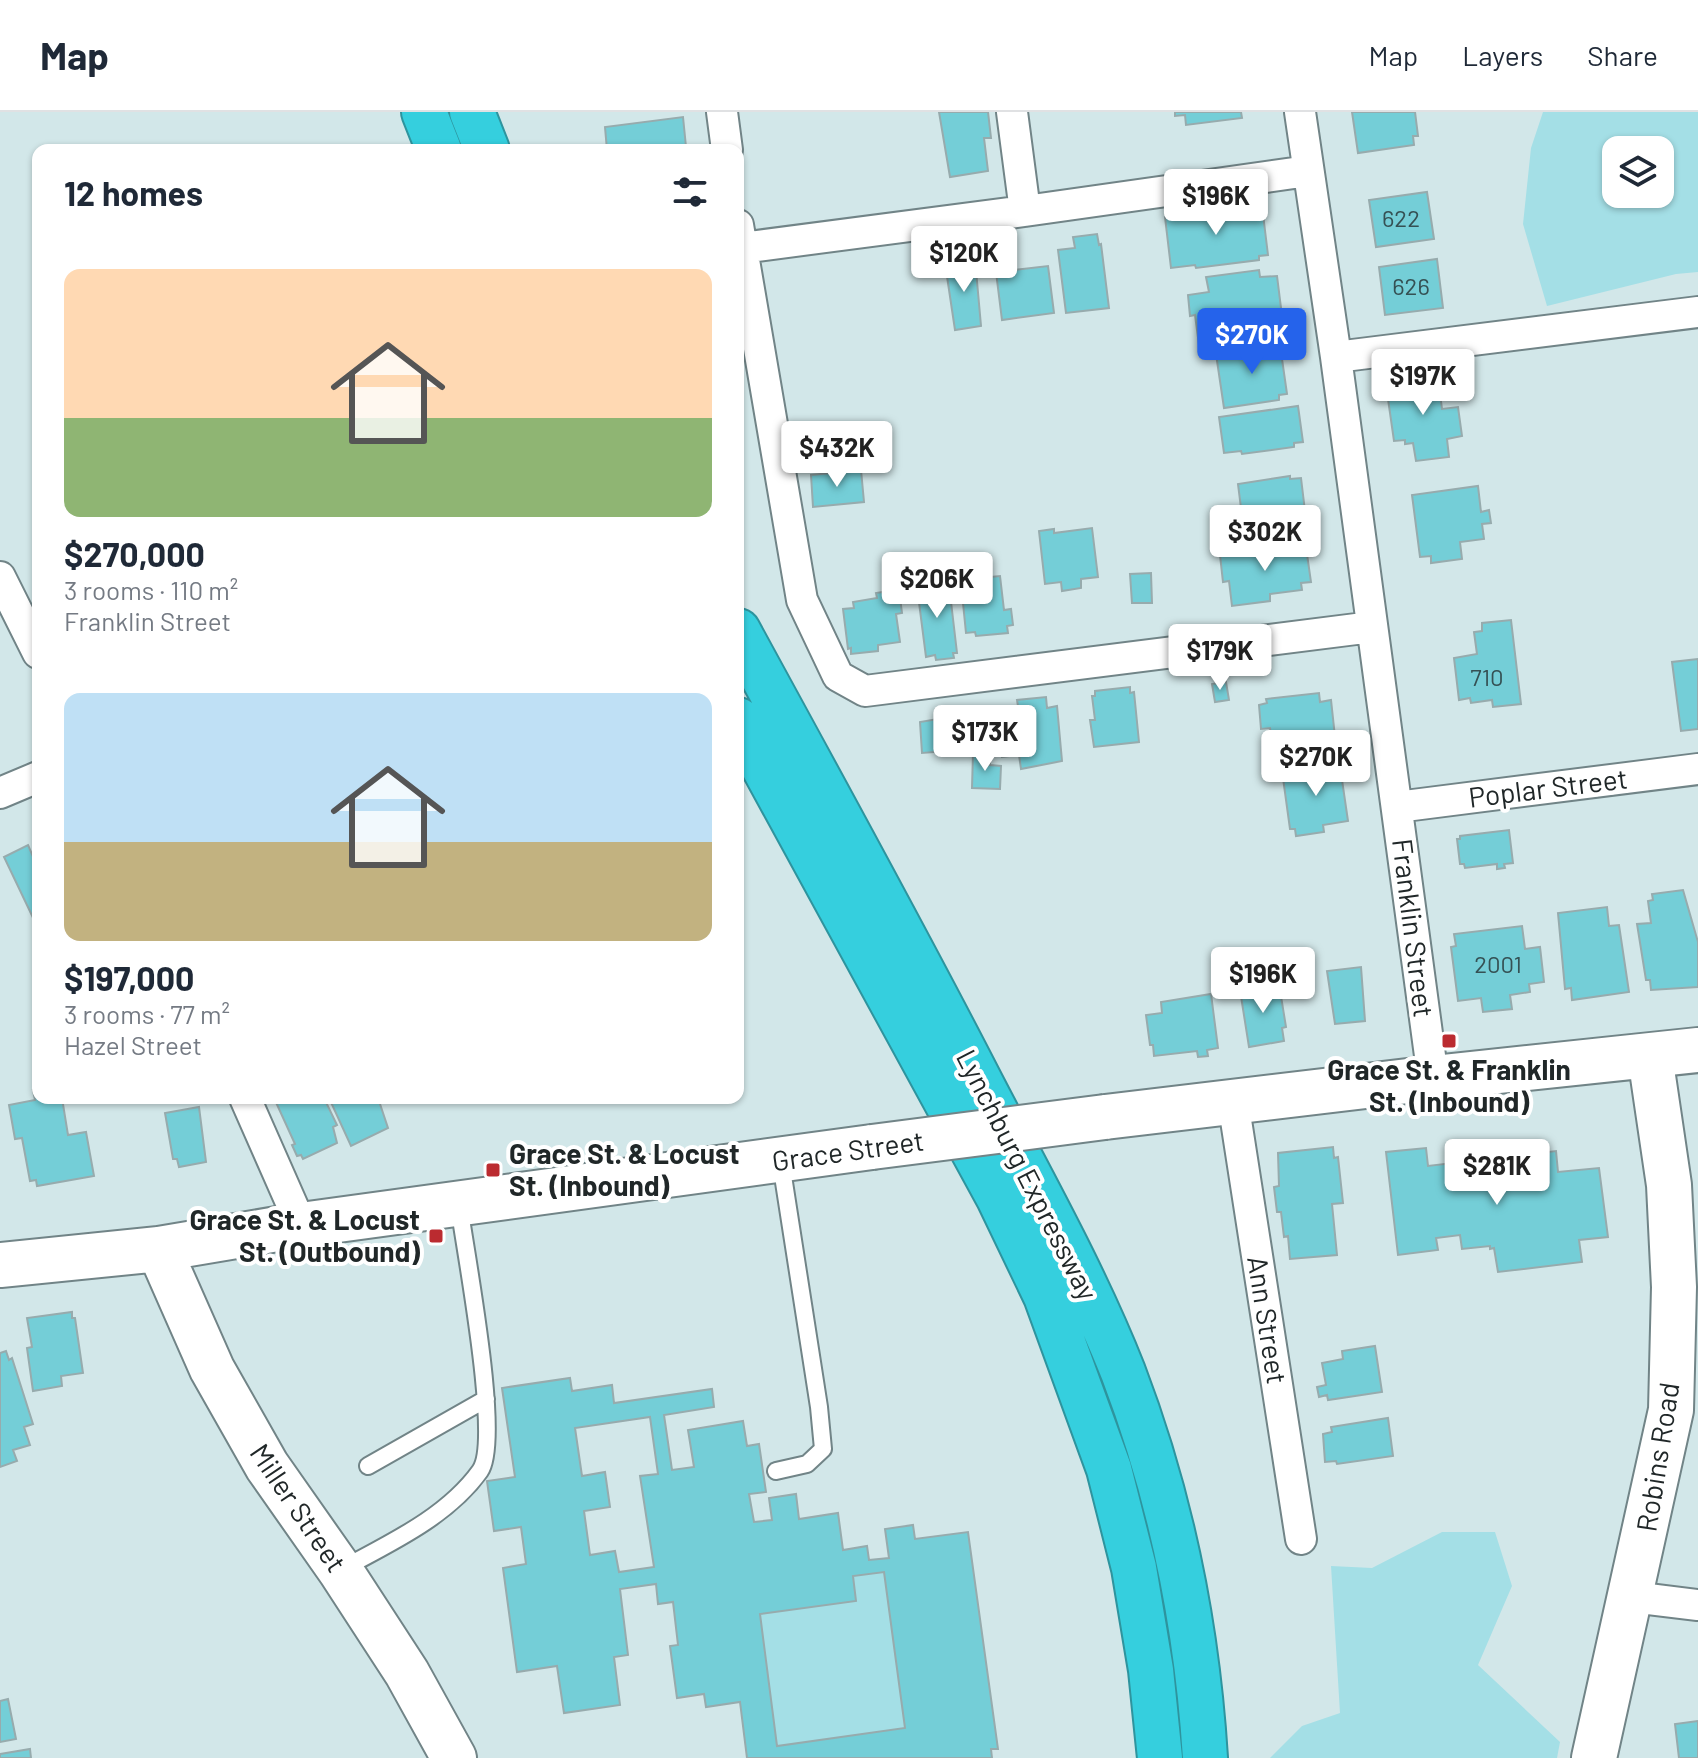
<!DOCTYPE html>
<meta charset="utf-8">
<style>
:root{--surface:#fff;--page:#f2f2f3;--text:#1f2937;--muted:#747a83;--line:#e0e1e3;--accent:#2563eb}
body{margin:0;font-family:Barlow,sans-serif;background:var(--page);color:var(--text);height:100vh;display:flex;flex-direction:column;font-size:30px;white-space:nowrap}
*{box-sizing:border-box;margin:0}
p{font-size:26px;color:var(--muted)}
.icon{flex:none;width:44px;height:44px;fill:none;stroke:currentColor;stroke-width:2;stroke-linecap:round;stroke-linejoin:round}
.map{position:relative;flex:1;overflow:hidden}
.panel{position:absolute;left:32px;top:32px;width:712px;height:960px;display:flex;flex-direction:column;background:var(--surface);border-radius:16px;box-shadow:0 2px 6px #0004}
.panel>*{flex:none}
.buttons{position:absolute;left:1602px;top:24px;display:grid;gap:16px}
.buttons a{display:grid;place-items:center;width:72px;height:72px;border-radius:16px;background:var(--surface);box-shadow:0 2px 6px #0004;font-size:40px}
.price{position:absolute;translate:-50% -68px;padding:0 18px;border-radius:8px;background:#fff;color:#222;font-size:26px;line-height:52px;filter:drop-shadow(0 2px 4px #0008)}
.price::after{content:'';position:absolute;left:50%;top:48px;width:24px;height:18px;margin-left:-12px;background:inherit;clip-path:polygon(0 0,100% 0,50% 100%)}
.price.selected{background:var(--accent);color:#fff}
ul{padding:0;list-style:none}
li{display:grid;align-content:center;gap:16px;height:424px;padding:0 32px}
li span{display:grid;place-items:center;height:248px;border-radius:16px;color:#555}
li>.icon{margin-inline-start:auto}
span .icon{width:144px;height:144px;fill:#fffc;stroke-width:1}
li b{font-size:34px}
h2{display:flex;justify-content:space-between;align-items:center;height:96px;padding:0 32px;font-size:34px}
header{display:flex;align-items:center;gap:48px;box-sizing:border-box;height:112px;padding:0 40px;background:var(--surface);border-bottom:2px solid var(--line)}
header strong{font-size:38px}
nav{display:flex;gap:44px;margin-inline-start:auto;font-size:28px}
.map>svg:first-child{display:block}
</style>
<header>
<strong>Map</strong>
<nav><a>Map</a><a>Layers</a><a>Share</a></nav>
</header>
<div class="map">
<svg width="1698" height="1646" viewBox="0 0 1698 1646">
<rect width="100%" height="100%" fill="#d2e7e9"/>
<path fill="#a4dfe6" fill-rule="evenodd" d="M1543,0H1698V160L1676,162L1547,194L1523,112L1531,36ZM1616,38H1660V82H1616Z
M1442,1420H1495L1512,1474L1478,1553L1560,1630L1557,1646H1270L1302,1614L1340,1601L1331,1454L1372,1456Z
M884,1460L905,1616L777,1634L760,1502L855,1489L853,1464Z"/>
<path fill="#74ced7" stroke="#97abad" stroke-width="2" fill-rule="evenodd" d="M939,0H988L991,26H984L988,59L950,65Z
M1175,0H1241L1242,6L1186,13L1185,3L1175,4Z
M1352,0H1415L1418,24H1413L1414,33L1358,41Z
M683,5L686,35L665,38H607L605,15Z
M1427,80L1434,127L1376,135L1369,88Z
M1220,93L1221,100L1262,94L1268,143L1259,144V148L1196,156L1195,153L1171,156L1165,105L1188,102V98Z
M1097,122L1099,133L1101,132L1109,196L1066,201L1058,138L1075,136L1073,125Z
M975,147L981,214L955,218L945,151Z
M1437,147L1443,196L1385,203L1379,155Z
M1048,154L1054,201L1002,208L996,160Z
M1259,158L1260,165L1277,164L1283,212L1276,213L1277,218L1268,219L1269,226L1199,233L1195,203L1190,204L1188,183L1209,180L1206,165Z
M1271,233H1280L1287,282L1279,283V288L1224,296L1216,242Z
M1437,257L1442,297L1458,295L1462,324L1447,327L1449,345L1416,349L1413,331L1405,332V328L1394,329L1386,273L1420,268L1418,260Z
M1298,294L1303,330L1294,331V335L1242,342L1241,339L1224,341L1219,305Z
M861,358L864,390L813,395L811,363Z
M1290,364V367L1301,366L1307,416L1297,417L1298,423L1245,428L1238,372Z
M1478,374L1481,400L1489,398L1491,411L1482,412L1484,427L1460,430L1462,447L1431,451V444L1420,445L1412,383Z
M1092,416L1098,465L1081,467V476L1062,479L1061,470L1045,472L1039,419L1054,417V421Z
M1297,432L1298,436L1306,435L1311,470L1301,471L1302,478L1270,482V489L1232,494L1229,469L1223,470L1220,443Z
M1151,461L1152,491H1132L1130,462Z
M897,463L902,501L896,502L900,530L878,533V539L851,542V536L848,537L843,497L854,496L853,490L877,486L876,481L889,479L887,464Z
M1000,464L1004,498L1011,497L1013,513L1007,514L1008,521L976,524L975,520L966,521L962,481L971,480L970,467Z
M925,465L927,476L949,473L957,541H953L954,546L936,548L935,543L926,545L916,467Z
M1511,508L1521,592L1493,595L1492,588L1471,591L1470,586L1459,588L1454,546L1477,542L1474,520L1482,519V511Z
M1698,547V617L1681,619L1672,550Z
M1226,570L1229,588L1215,590L1212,572Z
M1130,575V581L1134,580L1139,630L1094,635L1090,608H1095L1092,584H1095V579Z
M1319,581L1320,590L1331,588L1335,625L1273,634L1270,616L1261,617L1259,593L1267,591L1266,587Z
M1046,585L1047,596L1057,594L1062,649L1021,657L1019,643L1002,645L997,598L1018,594L1017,588Z
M960,599V605L965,604L968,637L959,638V643L947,644V639L922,641L920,610L938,607L937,600Z
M973,641L990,642V653L1001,654L1000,677L972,676Z
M1340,650L1341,655H1345L1347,667L1342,668L1348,709L1323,713L1324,720L1296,724L1295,717H1290L1283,666L1293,664L1292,661L1311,658L1310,654Z
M1509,718L1513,751L1504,752L1505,756L1497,757V752L1465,756L1464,752H1460L1457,727H1460V724Z
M28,733L34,747L38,745L36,812L4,745Z
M1683,778L1698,830V875L1651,878L1650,868H1646L1637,812L1651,811L1648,789L1653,788L1652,782Z
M1607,795L1609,814L1619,813L1629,880L1572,888L1571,876L1565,877L1558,801Z
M1522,814L1525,837L1540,835L1544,870L1529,872L1530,880L1510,883L1512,897L1483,900L1481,886L1458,889L1451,835L1456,834L1454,822Z
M1361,855L1365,909L1335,912L1327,859Z
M1279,872L1286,915L1282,916L1284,929L1249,935L1240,878Z
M1211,882L1218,936L1207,938L1208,944L1198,945L1197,939L1154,944L1153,933H1150L1146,903L1162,901L1161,890Z
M33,978H38V986H62L68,1023L86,1020L94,1064L37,1074L36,1068L30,1069L22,1026L15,1027L9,993L35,988Z
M274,986H324L337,1013L333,1015L337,1031L303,1047L301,1043L297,1044L292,1033L295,1032Z
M329,986H378L388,1016L351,1034Z
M199,995L206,1050L179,1055L177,1047H173L165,1001Z
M1333,1035L1334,1046L1338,1045L1343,1091L1332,1092L1337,1143L1290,1147L1288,1124L1284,1125L1281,1100H1277L1274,1075L1279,1074L1278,1041Z
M1426,1036L1428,1054L1556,1039L1558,1060L1599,1056L1608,1125L1579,1128L1582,1150L1498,1160L1494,1136L1490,1137V1134L1462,1137L1460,1123L1436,1126L1438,1138L1398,1143L1386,1040Z
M72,1200V1206H75L83,1261L61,1264L62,1274L33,1279L27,1236L32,1235L27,1206Z
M1375,1234L1382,1280L1328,1288L1327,1283L1319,1285L1317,1275L1326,1273L1322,1251L1343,1247L1342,1239Z
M6,1239L9,1248L12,1246L33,1312L24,1315L30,1333L13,1338L17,1349L0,1355V1241Z
M570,1266L572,1279L612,1273L614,1291L712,1277L714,1295L664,1303L672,1358L694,1355L688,1318L743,1309L747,1334L759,1332L766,1380L749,1382L754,1410L772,1408L769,1386L796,1382L799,1407L838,1401L843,1438L867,1434L869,1448L889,1446L885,1417L913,1413L915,1427L968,1420L998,1637H991L992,1646H747L740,1590L706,1595L704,1582L677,1586L670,1534L678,1533L673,1490L658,1492L656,1472L620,1477L628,1543L614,1545L620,1593L564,1601L557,1554L517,1560L503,1456L526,1452L521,1415L494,1419L487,1369L515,1365L502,1276ZM650,1305L658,1362L640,1364L654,1455L619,1460L615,1439L590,1443L584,1399L610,1395L605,1360L582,1364L575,1316ZM884,1460L905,1616L777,1634L760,1502L856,1489L853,1464Z
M1388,1306L1393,1344L1337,1352L1336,1349L1325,1350L1323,1322L1332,1320L1331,1315Z
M8,1587L16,1627L0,1630V1589Z
M1698,1609V1646H1679L1675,1612Z
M30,1637L31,1646H0V1642Z"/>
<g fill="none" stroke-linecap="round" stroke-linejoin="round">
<g stroke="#718487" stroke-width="20">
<path id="service" d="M368,1354L486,1287
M776,1359L807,1352L823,1337L819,1295L781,1051
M342,1457C390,1431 447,1405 480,1359C502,1329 465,1139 459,1093"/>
</g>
<g stroke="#718487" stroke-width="34">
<path id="minor" d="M722,0L727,38
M1012,0L1025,99
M1300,0L1336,245L1433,966
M738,113L802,488L838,564L865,579L1372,515
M741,136L1025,99L1308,59
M1336,245L1698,200
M0,465L38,541
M0,681L38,665
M1397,695L1698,657
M245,986L301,1113
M1233,989L1301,1427
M1632,1485L1698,1493"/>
</g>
<g stroke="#718487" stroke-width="48">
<path id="secondary" d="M1105,1005L1433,966L1698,938
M159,1137L212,1257L267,1354L340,1458L407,1561L454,1646
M0,1153L159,1137L301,1113L872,1035
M1594,1646L1671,1298L1674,1175L1669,1073L1650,944"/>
</g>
<g stroke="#2e949e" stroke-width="48">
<path id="motorway" d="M424,0L439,38
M472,0L487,38
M738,519C819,668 901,816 978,966C1028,1063 1083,1159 1123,1260C1170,1383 1197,1515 1205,1646
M738,608L999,1086L1046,1184L1109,1357L1134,1456L1151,1558L1160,1646"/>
</g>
<use href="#service" stroke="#fff" stroke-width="16"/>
<use href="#minor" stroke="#fff" stroke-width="30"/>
<use href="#secondary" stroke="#fff" stroke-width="44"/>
<use href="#motorway" stroke="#35cfde" stroke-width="44"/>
<g stroke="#718487" stroke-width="48" stroke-linecap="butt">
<path id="secondary-bridge" d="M872,1035L1105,1005"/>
</g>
<use href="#secondary-bridge" stroke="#fff" stroke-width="44"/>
</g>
<g fill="#bb2b30" stroke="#fff" stroke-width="3">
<rect x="1441" y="921" width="16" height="16" rx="4"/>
<rect x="485" y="1050" width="16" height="16" rx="4"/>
<rect x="428" y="1116" width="16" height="16" rx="4"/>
</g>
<g text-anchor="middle" stroke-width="8" stroke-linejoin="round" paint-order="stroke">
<g font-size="24" fill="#355154">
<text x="1401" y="115">622</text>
<text x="1411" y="183">626</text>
<text x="1487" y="574">710</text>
<text x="1498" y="861">2001</text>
</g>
<g font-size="28" fill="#202728" stroke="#fff">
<text transform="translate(1548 676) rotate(-7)" y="10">Poplar Street</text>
<text transform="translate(1413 816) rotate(83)" y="10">Franklin Street</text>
<text transform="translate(848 1039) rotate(-8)" y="10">Grace Street</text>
<text transform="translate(1027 1063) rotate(63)" y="10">Lynchburg Expressway</text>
<text transform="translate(1267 1208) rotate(81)" y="10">Ann Street</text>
<text transform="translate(1658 1345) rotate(-81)" y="10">Robins Road</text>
<text transform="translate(298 1396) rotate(56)" y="10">Miller Street</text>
</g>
<g font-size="28" font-weight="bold" fill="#202728" stroke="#fff">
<text x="1449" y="968">Grace St. &amp; Franklin<tspan x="1449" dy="32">St. (Inbound)</tspan></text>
<text x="509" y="1052" text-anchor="start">Grace St. &amp; Locust<tspan x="509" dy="32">St. (Inbound)</tspan></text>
<text x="420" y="1118" text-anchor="end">Grace St. &amp; Locust<tspan x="420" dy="32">St. (Outbound)</tspan></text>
</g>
</g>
</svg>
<div class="buttons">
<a><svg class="icon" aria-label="layers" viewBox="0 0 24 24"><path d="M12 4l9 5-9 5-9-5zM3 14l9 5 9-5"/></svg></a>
</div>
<b class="price" style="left:1216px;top:125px">$196K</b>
<b class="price" style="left:964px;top:182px">$120K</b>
<b class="price selected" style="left:1252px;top:264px">$270K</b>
<b class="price" style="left:1423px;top:305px">$197K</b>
<b class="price" style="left:837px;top:377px">$432K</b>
<b class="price" style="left:1265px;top:461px">$302K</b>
<b class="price" style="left:937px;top:508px">$206K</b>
<b class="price" style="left:1220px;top:580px">$179K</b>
<b class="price" style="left:985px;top:661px">$173K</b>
<b class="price" style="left:1316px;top:686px">$270K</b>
<b class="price" style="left:1263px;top:903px">$196K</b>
<b class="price" style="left:1497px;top:1095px">$281K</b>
<section class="panel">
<h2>12 homes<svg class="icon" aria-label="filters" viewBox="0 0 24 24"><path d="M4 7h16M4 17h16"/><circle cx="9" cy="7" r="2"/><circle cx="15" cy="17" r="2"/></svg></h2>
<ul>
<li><span style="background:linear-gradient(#ffd9b3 60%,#8fb573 0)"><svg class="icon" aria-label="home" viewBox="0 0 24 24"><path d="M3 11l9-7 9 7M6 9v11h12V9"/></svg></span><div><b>$270,000</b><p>3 rooms · 110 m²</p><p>Franklin Street</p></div></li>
<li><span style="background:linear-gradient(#bfe0f5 60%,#c2b280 0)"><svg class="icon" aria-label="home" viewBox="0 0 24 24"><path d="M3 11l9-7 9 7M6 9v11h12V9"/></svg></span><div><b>$197,000</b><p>3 rooms · 77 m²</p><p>Hazel Street</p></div></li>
</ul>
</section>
</div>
